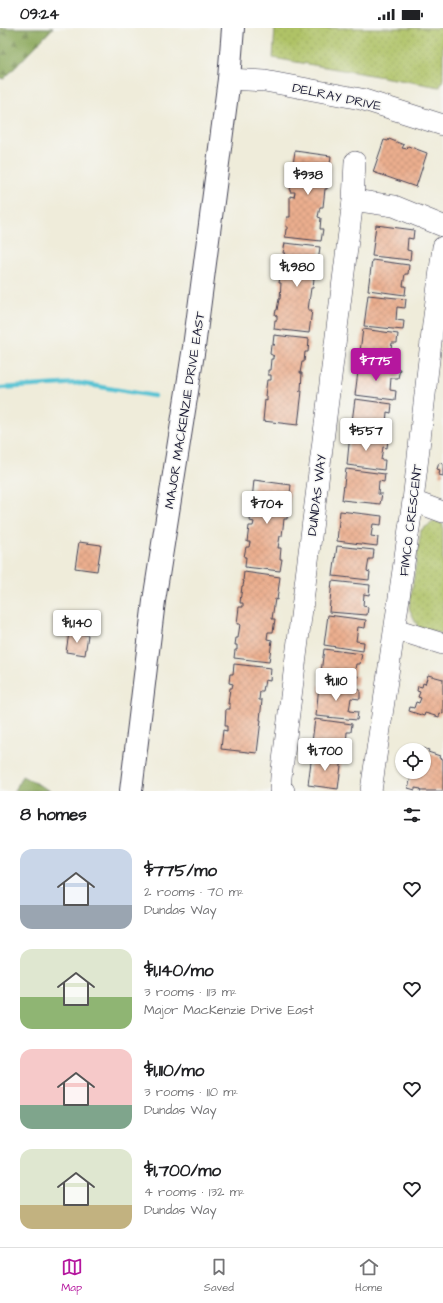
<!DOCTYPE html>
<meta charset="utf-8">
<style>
:root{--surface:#fff;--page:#f2f2f2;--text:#202124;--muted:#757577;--line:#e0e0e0;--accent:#b5179e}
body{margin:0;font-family:"Architects Daughter",sans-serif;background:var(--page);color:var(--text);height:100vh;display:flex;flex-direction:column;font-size:15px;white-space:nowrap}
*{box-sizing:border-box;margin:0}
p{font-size:13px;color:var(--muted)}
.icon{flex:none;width:22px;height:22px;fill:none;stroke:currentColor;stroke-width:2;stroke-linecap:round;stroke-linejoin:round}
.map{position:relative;height:763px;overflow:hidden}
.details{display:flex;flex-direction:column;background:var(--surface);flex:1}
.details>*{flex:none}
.tools{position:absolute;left:395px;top:715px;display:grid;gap:8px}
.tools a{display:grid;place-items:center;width:36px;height:36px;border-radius:50%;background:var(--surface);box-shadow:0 1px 3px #0004;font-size:20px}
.price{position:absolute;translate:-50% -34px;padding:0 9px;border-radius:4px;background:#fff;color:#222;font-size:13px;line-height:26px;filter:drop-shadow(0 1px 2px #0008)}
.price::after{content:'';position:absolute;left:50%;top:24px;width:12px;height:9px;margin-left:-6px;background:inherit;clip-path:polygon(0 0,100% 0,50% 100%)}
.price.active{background:var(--accent);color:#fff}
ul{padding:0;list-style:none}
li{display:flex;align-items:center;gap:12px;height:100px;padding:0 20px}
li span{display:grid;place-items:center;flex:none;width:112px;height:80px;border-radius:12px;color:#555}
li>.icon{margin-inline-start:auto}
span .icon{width:48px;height:48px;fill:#fffc;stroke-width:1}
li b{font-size:17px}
h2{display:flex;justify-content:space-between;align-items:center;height:48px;padding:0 20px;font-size:17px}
.status{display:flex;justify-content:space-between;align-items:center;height:28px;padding:0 20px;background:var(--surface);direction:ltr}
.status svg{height:11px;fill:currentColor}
.tabs{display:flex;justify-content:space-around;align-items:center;height:56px;border-top:1px solid var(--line);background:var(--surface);font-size:11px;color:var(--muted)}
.tabs a{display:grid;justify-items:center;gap:2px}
.tabs .active{color:var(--accent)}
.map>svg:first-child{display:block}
</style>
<div class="status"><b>09:24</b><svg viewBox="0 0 49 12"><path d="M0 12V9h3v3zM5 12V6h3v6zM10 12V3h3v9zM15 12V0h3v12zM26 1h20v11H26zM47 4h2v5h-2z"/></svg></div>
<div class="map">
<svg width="443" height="763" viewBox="0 0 443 763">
<defs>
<pattern id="green-dots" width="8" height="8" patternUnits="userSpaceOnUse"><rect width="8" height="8" fill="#afc266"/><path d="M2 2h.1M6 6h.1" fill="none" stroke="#96a659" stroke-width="1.8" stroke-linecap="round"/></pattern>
<pattern id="forest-firs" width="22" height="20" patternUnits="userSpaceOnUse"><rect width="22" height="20" fill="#8ba85b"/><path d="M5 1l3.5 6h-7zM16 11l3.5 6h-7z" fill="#71884c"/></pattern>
<pattern id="building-cross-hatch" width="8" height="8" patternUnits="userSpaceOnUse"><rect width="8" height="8" fill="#ebae8e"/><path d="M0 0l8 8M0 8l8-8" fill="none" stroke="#c9957b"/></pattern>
</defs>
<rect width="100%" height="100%" fill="#f6f6f2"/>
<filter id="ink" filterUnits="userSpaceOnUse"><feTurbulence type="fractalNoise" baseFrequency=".025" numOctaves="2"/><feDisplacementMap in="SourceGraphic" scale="8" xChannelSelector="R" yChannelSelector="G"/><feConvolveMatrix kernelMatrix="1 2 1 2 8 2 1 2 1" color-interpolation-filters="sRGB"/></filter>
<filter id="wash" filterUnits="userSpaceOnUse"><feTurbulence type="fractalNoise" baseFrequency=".012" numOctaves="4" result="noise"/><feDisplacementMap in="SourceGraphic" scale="16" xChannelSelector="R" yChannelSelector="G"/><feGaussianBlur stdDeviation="0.9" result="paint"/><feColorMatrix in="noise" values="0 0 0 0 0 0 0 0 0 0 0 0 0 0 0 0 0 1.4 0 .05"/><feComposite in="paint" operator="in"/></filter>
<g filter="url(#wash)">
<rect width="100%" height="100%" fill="#efecda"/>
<path fill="url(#green-dots)" stroke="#687250" d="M275,0H443V51L440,59L273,30Z
M435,493L443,496V606L418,599L409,580L421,502Z"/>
<path fill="url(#forest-firs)" stroke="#56654b" d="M0,0H53L4,51L0,50Z
M22,748L51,763H15Z"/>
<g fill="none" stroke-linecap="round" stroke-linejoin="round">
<path stroke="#58c3d3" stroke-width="4.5" d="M0,360L78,355L154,368"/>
</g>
<g id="blocks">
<path fill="url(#building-cross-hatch)" d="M389,111L404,117L402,120L407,121L408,118L427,125L416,159L373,144L384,112L388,113Z
M295,123L331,128L327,161H325L323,179H320L318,189L321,190L320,201H323L321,213L285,209L286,201H288V199H286L287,189H290V168L294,169L295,164H290L292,147H295V143H292Z
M376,197L414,202L413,211L408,210L407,222L411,223L410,232L372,228Z
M285,215L320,219L317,243L313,242L312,250H314L313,260H311L308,282H312L309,305L274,301L275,292H277V288L275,287L276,282H277L279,271H280L281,255H279L280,249L283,250V245H282L283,234H282L283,228L284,229L285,225H283Z
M372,232L409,237L408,246H405L403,258H406L405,267L368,262Z
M368,267L406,271L405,280L397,279L396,292L404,293L403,302L364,298Z
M363,301L398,306L397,315H392L390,327L395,328L394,336L359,331Z
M274,307L309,311L308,324H305L304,334H302L300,345H302L301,362L299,363H302L298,397L263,393L265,372L267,373V368H265L267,352H271V347H268V342H270L271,331H273V328H274L270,326L271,317H275L273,316Z
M359,336L400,341L398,350H391L390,362L396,363L395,372L355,367Z
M355,371L392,376L391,385L387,384L386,396H390L389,405L351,401Z
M350,406L388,411L387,420L383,419L381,432H385L384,442L347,437Z
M439,435L443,436V448L439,447L440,442L437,441Z
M346,441L385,446L384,454L379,453L378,466H382L380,476L342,472Z
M254,452L291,457L287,491H284L282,508H280L278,520H281L280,531H282L280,543L245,539L246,529H244L246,519H249L250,514H247L249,498H253L254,494L250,493L252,477H255V472H252Z
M340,483L382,488L381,497L373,496L371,508L378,509L377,518L337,513Z
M79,514L101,517L97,543L75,540Z
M337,518L374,522L373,531H369L367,543L370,544L369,552L333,548Z
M244,544L280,549L277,572L275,571L272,591H275L273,604H268L267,611L272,612L269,634L234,630L235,622H237V617H235L236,610H238L240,596H237L239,579H243V575H240L242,558H243L244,553H243Z
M332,553L370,557L369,567L364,566L363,578L368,579L367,587L329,584Z
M328,587L366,592L365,600L358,599L356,613L364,614L363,623L324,617Z
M69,605L88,607L85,627L66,624Z
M324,621L362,626L360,636H356L354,648H358L357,657L320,652Z
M234,636L271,640L270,653L265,652L263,663H260L259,672H262L260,692H261L257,725L221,721L223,702L227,703V698H225L226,681H230V676H228L230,660H232L233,656L229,655L230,646H233Z
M428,647L443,651V686L440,685L439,689L425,685L424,688L409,683L410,679L414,680L416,674L419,675L421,670L418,669L420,664L417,663L418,658L422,659L423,655L425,656Z
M319,657L360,662V671L351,670L349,683L358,684L357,692L316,688Z
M315,691L352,696L351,704H347L346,717L350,718L348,727L311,722Z
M413,717L429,722L428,724L440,728L439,730L443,731V763H420L421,761L415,760V762L408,760L411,749L407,748L409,744H424V722H411Z
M312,726L342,730L338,761L308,757Z"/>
</g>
</g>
<g filter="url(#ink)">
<use href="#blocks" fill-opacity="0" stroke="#414053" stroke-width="1"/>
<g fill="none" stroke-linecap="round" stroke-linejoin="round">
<g stroke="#414053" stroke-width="22">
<path id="minor" d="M229,51L265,53L361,71L443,97
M353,172L394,178L443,198
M413,473L443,484
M395,601L443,616
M284,763L280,762L281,749L353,172L355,134
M371,763L413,473L433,296L443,219"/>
</g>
<g stroke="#414053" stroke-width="24">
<path id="major" d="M131,763L154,573L194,319L229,51L233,0"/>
</g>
<use href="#minor" stroke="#fff" stroke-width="21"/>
<use href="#major" stroke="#fff" stroke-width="22"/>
</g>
</g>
<g text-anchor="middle" stroke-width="3" stroke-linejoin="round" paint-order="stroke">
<g font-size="13" fill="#22223b" stroke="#f6f6f2">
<text transform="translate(337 68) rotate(12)" y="5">DELRAY DRIVE</text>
<text transform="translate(184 382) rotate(-81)" y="5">MAJOR MACKENZIE DRIVE EAST</text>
<text transform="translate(316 467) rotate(-83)" y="5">DUNDAS WAY</text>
<text transform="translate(410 492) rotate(-83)" y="5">FIMCO CRESCENT</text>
</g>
</g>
</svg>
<div class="tools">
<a><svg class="icon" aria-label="locate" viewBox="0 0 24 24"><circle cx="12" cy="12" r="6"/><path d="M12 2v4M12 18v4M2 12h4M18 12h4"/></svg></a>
</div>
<b class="price" style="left:308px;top:168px">$938</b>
<b class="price" style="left:297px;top:260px">$1,980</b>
<b class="price active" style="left:376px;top:354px">$775</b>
<b class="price" style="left:366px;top:424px">$557</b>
<b class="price" style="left:267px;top:497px">$704</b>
<b class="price" style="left:77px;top:616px">$1,140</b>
<b class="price" style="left:336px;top:674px">$1,110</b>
<b class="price" style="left:325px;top:744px">$1,700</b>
</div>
<section class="details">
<h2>8 homes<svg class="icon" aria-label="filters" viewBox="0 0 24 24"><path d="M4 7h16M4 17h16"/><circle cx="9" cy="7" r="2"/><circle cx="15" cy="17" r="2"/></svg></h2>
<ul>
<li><span style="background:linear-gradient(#c9d6e8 70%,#9aa5b1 0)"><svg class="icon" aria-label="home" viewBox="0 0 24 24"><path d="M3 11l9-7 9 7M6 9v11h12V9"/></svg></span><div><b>$775/mo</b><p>2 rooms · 70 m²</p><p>Dundas Way</p></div><svg class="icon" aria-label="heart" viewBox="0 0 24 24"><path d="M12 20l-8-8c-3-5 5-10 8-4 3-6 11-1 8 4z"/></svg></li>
<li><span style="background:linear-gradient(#dfe7d0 60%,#8fb573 0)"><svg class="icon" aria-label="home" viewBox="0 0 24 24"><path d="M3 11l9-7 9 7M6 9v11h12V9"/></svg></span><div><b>$1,140/mo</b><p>3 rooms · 113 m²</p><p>Major MacKenzie Drive East</p></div><svg class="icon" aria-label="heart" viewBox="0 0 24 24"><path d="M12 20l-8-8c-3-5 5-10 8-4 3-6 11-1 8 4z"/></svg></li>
<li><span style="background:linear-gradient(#f6c9c9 70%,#7fa58c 0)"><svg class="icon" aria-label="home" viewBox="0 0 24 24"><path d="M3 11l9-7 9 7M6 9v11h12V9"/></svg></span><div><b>$1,110/mo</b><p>3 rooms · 110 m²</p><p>Dundas Way</p></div><svg class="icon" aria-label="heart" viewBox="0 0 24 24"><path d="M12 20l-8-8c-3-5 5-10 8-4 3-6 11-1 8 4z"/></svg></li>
<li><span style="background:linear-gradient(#dfe7d0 70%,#c2b280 0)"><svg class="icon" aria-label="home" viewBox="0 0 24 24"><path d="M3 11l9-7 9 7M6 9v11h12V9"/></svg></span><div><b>$1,700/mo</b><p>4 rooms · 132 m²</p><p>Dundas Way</p></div><svg class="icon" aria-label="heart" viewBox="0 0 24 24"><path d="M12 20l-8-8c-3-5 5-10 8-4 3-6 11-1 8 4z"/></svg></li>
</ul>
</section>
<nav class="tabs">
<a class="active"><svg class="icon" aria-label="map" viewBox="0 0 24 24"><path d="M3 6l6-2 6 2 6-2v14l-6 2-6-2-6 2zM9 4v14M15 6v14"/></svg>Map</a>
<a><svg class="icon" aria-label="saved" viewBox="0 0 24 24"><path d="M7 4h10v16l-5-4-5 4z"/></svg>Saved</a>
<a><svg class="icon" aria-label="home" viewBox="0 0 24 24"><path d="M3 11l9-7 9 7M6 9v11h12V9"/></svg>Home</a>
</nav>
